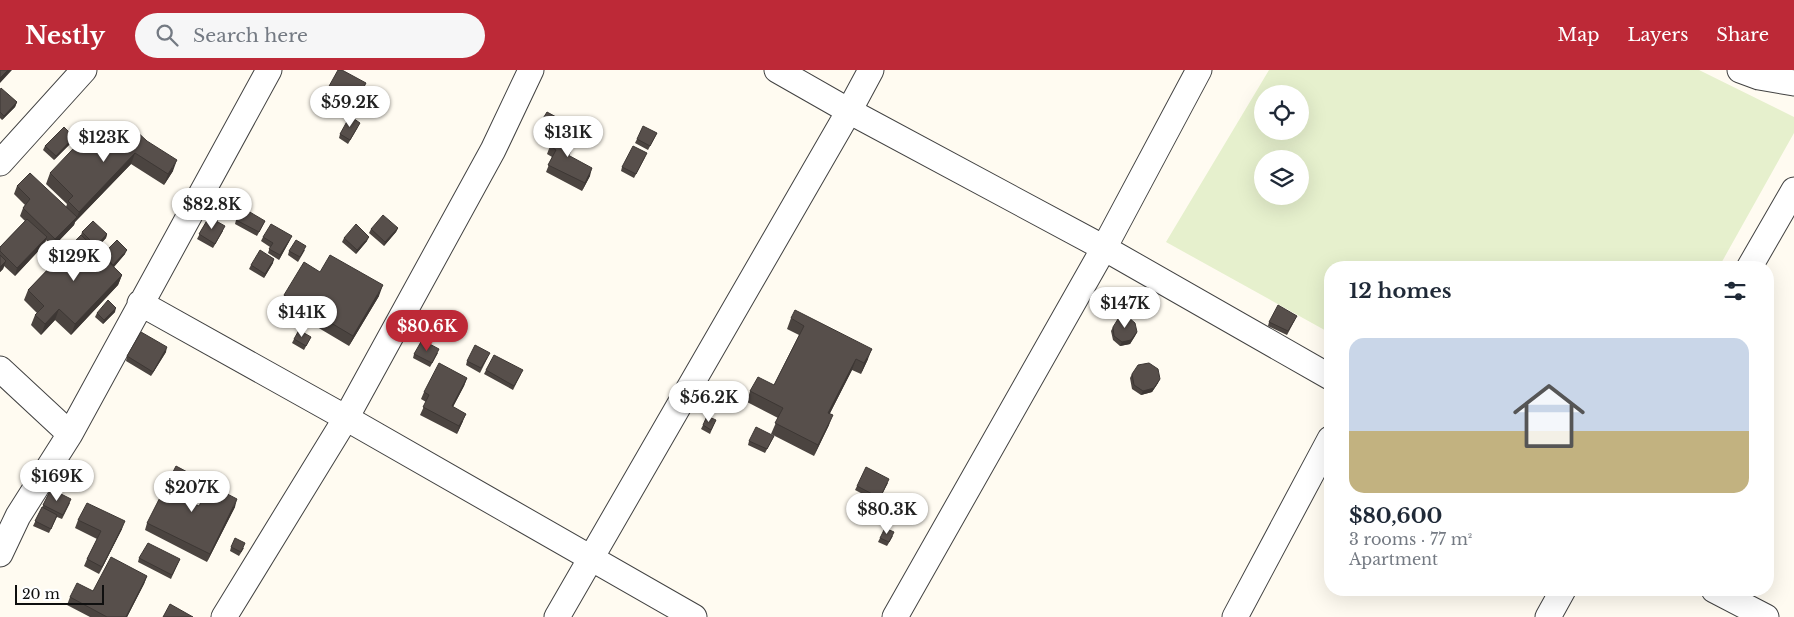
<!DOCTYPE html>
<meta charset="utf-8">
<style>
:root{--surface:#fff;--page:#f6f6f7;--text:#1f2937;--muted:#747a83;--line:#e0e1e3;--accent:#bd2937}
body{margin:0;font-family:"Libre Baskerville",serif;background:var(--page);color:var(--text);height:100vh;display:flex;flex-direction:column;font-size:19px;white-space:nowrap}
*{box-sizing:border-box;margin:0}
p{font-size:16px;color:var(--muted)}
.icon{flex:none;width:28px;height:28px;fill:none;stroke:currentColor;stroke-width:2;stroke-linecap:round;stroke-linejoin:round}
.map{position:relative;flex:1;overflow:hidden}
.drawer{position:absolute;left:1324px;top:191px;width:450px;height:335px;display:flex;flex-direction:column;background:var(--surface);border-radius:20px;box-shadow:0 5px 20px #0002}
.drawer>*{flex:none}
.controls{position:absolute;left:1254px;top:15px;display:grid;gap:10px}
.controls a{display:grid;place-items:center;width:55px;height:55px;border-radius:50%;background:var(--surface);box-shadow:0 5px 20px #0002;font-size:25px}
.scale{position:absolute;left:15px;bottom:12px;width:89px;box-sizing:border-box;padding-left:5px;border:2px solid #0f0f0f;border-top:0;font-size:14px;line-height:18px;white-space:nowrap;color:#0f0f0f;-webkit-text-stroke:4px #fff;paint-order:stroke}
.price{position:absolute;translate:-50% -42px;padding:0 11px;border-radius:18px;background:#fff;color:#222;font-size:16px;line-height:32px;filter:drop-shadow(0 1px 2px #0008)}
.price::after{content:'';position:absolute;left:50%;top:30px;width:15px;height:11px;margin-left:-8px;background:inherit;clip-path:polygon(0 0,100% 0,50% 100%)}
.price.current{background:var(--accent);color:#fff}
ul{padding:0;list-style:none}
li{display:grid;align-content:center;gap:10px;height:265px;padding:0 25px}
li+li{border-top:1px solid var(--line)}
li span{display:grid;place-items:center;height:155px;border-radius:15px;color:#555}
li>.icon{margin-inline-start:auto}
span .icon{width:90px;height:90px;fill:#fffc;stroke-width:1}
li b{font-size:21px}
h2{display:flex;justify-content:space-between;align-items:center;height:60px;padding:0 25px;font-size:21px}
header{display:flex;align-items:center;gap:30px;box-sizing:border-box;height:70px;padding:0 25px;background:var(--accent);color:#fff}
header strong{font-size:24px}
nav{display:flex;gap:28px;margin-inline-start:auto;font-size:18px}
.search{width:350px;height:45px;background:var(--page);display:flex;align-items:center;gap:12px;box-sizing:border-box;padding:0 18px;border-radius:28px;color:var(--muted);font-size:19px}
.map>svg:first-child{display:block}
</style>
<header>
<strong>Nestly</strong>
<div class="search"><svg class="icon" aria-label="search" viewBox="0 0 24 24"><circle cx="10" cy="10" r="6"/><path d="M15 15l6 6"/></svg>Search here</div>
<nav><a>Map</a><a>Layers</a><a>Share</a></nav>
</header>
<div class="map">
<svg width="1794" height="547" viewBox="0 0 1794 547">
<rect width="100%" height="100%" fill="#fffbf1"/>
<path fill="#e6f0cd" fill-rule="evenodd" d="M1269,0H1699L1794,47V63L1719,197L1330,198V263L1166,172ZM1262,24H1300V61H1262ZM1262,89H1300V126H1262Z"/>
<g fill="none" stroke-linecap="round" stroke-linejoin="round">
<g stroke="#424242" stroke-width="27">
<path id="street" d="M871,0L849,41L1104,178L1330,307
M1740,0L1759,7L1794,13
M0,93L84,0
M1749,198L1794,120
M140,233L346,348L694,547
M0,299L70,364
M0,484L18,446L70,364L269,0
M1714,520L1766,547
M224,547L346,348L493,80L531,0
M557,547L849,41L777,0
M895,547L1104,178L1199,0
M1235,547L1330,369
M1548,547L1563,520"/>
</g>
<use href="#street" stroke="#fff" stroke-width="25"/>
</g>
<path fill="#4b4440" d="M0,20L17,32L15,37L2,50L0,48Z
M363,21L347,50L320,35L323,27Z
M558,48L552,60L541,54L542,50Z
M358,57L348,74L339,68L340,64Z
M657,63L648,80L635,73L637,69Z
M122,68L173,101L164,115L131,94L75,152L74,155L53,177L46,170L44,175L15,206L4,196L3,199L0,202V177L25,151L20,146L23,138L25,135L14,124L17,116L66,137L67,134L46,114L50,103L99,71Z
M577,68L569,86L590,106L582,121L546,102L552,87L547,84L550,76Z
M73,71L54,90L43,80L45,76Z
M645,87L634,108L621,101L622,97Z
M227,134L217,152L223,161L213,178L197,169L208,148L205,147L206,143Z
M236,150L265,151L257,166L235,154Z
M398,158L396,162L384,176L369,163L371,159Z
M82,162L107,164L106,168L96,179L102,186L103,184H125L114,197L122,205L118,215L71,265L55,250L41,265L31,255L35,245L37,243L24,230L28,220L81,165Z
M263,167L290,170L279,190L268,183L270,177L261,171Z
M344,168L367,171L356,184L342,172Z
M305,180L298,192L288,185L289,181Z
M273,193L264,208L249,199L251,195Z
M320,202L379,226L349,276L280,235L284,225Z
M115,242L103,254L95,247L97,243Z
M791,248L868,289L861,304L852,300L830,343L829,355L814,386L771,364L778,348L747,332L750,321L774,315L799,265L787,259Z
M1295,250L1287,265L1268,256L1269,252Z
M1113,257L1137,262L1135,266L1130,274L1120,276L1113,270L1111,261Z
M311,267L304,280L292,273L294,269Z
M166,282L151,306L126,291L127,286Z
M438,283L430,297L413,288L414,284Z
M488,287L480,303L466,295L467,291Z
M486,300L521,304L513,320L484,304Z
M1132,304L1158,313L1152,322L1141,325L1132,319L1130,308Z
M467,308L464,316L453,337L463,351L457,364L420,345L426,332L421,329L424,322Z
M716,350L710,364L701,359L703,355Z
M774,366L765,383L748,375L749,371Z
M188,412L181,427L199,436L235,437L207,492L145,460L147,453Z
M888,413L878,432L855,420L857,416Z
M51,419L70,433L62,449L57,447L49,463L33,456Z
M78,450L122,459L99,504L84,496L87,489L97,469L75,458Z
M893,466L887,476L878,472L880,468Z
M231,477L244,478L239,486L230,481Z
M139,488L180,489L171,509L138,492Z
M147,506L144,514L127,547H90L67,535L70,527Z"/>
<path fill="#3d3734" d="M8,0H12L0,13V8Z
M366,13L363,21L347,50L350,42Z
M17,32L15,37L2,50L4,46Z
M74,67L73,71L54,90L56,86Z
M577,68L574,76L565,93L568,85Z
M135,83L131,94L75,152L74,155L53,177L55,169L77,147L79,142Z
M177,90L173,101L164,115L168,104Z
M592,98L590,106L582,121L585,113Z
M228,130L227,134L216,153L217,149Z
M398,158L396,162L384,176L385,172Z
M107,164L106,168L95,180L96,176Z
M292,166L290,170L279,190L280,185Z
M47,167L44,175L15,206L17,198Z
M369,167L367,171L356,184L357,180Z
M127,180L125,184L112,199L113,195Z
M274,189L273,193L264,208L265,204Z
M6,191L3,199L0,202V197Z
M122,205L118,215L71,265L75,254Z
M383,215L379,226L349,276L353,266Z
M116,238L115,242L103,254L104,250Z
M59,239L55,250L41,265L45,254Z
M1137,262L1135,266L1130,274L1120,276L1122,272Z
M167,277L166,282L151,306L153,302Z
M872,279L868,289L861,304L864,293Z
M856,289L852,300L825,353L828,343Z
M467,308L464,316L449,344L452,336Z
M1160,309L1158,313L1152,322L1141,325L1143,321Z
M466,344L463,351L457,364L459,356Z
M833,345L829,355L814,386L818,375Z
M191,404L188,412L177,434L180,427Z
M237,429L235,437L207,492L210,484Z
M125,451L122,459L99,504L102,497Z
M147,506L144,514L127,547H126Z"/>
<path fill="#574f4b" stroke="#3d3734" d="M0,0H8L0,8Z
M338,0H342L366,13L350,42L323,27Z
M1,18L17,32L4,46L0,42V20Z
M547,42L558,48L553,56L542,50Z
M350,46L360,53L350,70L340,64Z
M643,56L657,63L650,76L637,69Z
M64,57L74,67L56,86L45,76Z
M111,58L122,68L133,58L147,71L177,90L168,104L135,83L79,142L68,131L73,126L50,103L89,62L99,71Z
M559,59L577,68L568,85L592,98L585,113L548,95L556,80L550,76Z
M633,76L647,83L636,104L622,97Z
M30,103L77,147L55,169L23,138L30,129L17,116Z
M218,123L228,130L217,149L206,143Z
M243,138L265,151L259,162L236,150Z
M383,145L398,158L385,172L371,159Z
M209,147L225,156L215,174L199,164Z
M27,149L47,167L17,198L0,181V177Z
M93,151L107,164L96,176L82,162Z
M271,154L292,166L280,185L269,179L273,173L263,167Z
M356,154L369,167L357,180L344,168Z
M81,165L122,205L75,254L59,239L45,254L35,245L44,236L28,220Z
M117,170L127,180L113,195L103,184Z
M296,170L306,176L300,187L289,181Z
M260,180L274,189L265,204L251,195Z
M0,185L6,191L0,197Z
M330,185L383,215L353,266L284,225L304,192L320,202Z
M108,230L116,238L104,250L97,243Z
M1278,235L1297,246L1288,261L1269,252Z
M795,240L872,279L864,293L856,289L828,343L833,345L818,375L775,353L783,338L750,321L758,307L774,315L804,256L791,248Z
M1128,247L1135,253L1137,262L1131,270L1122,272L1114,266L1113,257L1118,249Z
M299,260L311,267L306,276L294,269Z
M141,262L167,277L153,302L127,286Z
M422,270L439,279L432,293L414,284Z
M475,275L490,283L481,298L467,291Z
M494,285L523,300L514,316L486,300Z
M439,293L467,308L452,336L466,344L459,356L423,337L429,325L424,322Z
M1149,293L1158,299L1160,309L1154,318L1143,321L1134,315L1132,304L1138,295Z
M707,346L716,350L711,360L703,355Z
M756,357L774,366L767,379L749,371Z
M176,396L191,404L180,427L199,436L210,415L237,429L210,484L147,453Z
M866,397L889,409L880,428L857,416Z
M51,419L71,429L63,445L43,435Z
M87,433L125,451L102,497L87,489L101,461L78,450Z
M42,437L57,445L51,459L35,451Z
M885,458L894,462L889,472L880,468Z
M235,468L245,473L241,482L231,477Z
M148,473L180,489L172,505L139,488Z
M111,487L147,506L126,547H107L70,527L77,513L93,521Z
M170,534L193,547H163Z"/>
</svg>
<div class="controls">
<a><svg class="icon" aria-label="locate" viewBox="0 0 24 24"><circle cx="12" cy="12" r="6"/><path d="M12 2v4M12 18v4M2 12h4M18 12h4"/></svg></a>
<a><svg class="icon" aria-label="layers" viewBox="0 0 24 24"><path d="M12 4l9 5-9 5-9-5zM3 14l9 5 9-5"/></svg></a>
</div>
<div class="scale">20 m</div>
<b class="price" style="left:350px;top:58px">$59.2K</b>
<b class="price" style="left:568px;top:88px">$131K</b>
<b class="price" style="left:104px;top:93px">$123K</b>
<b class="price" style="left:212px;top:160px">$82.8K</b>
<b class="price" style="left:74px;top:212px">$129K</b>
<b class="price" style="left:1125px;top:259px">$147K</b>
<b class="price" style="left:302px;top:268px">$141K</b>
<b class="price current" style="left:427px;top:282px">$80.6K</b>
<b class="price" style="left:709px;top:353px">$56.2K</b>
<b class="price" style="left:57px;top:432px">$169K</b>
<b class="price" style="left:192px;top:443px">$207K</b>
<b class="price" style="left:887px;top:465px">$80.3K</b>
<section class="drawer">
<h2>12 homes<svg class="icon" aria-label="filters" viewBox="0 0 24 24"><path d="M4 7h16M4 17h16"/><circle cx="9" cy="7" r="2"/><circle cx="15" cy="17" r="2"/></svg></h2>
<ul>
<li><span style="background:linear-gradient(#c9d6e8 60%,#c2b280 0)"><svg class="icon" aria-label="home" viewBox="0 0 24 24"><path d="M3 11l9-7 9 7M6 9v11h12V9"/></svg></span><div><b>$80,600</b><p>3 rooms · 77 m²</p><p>Apartment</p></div></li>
</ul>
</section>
</div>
